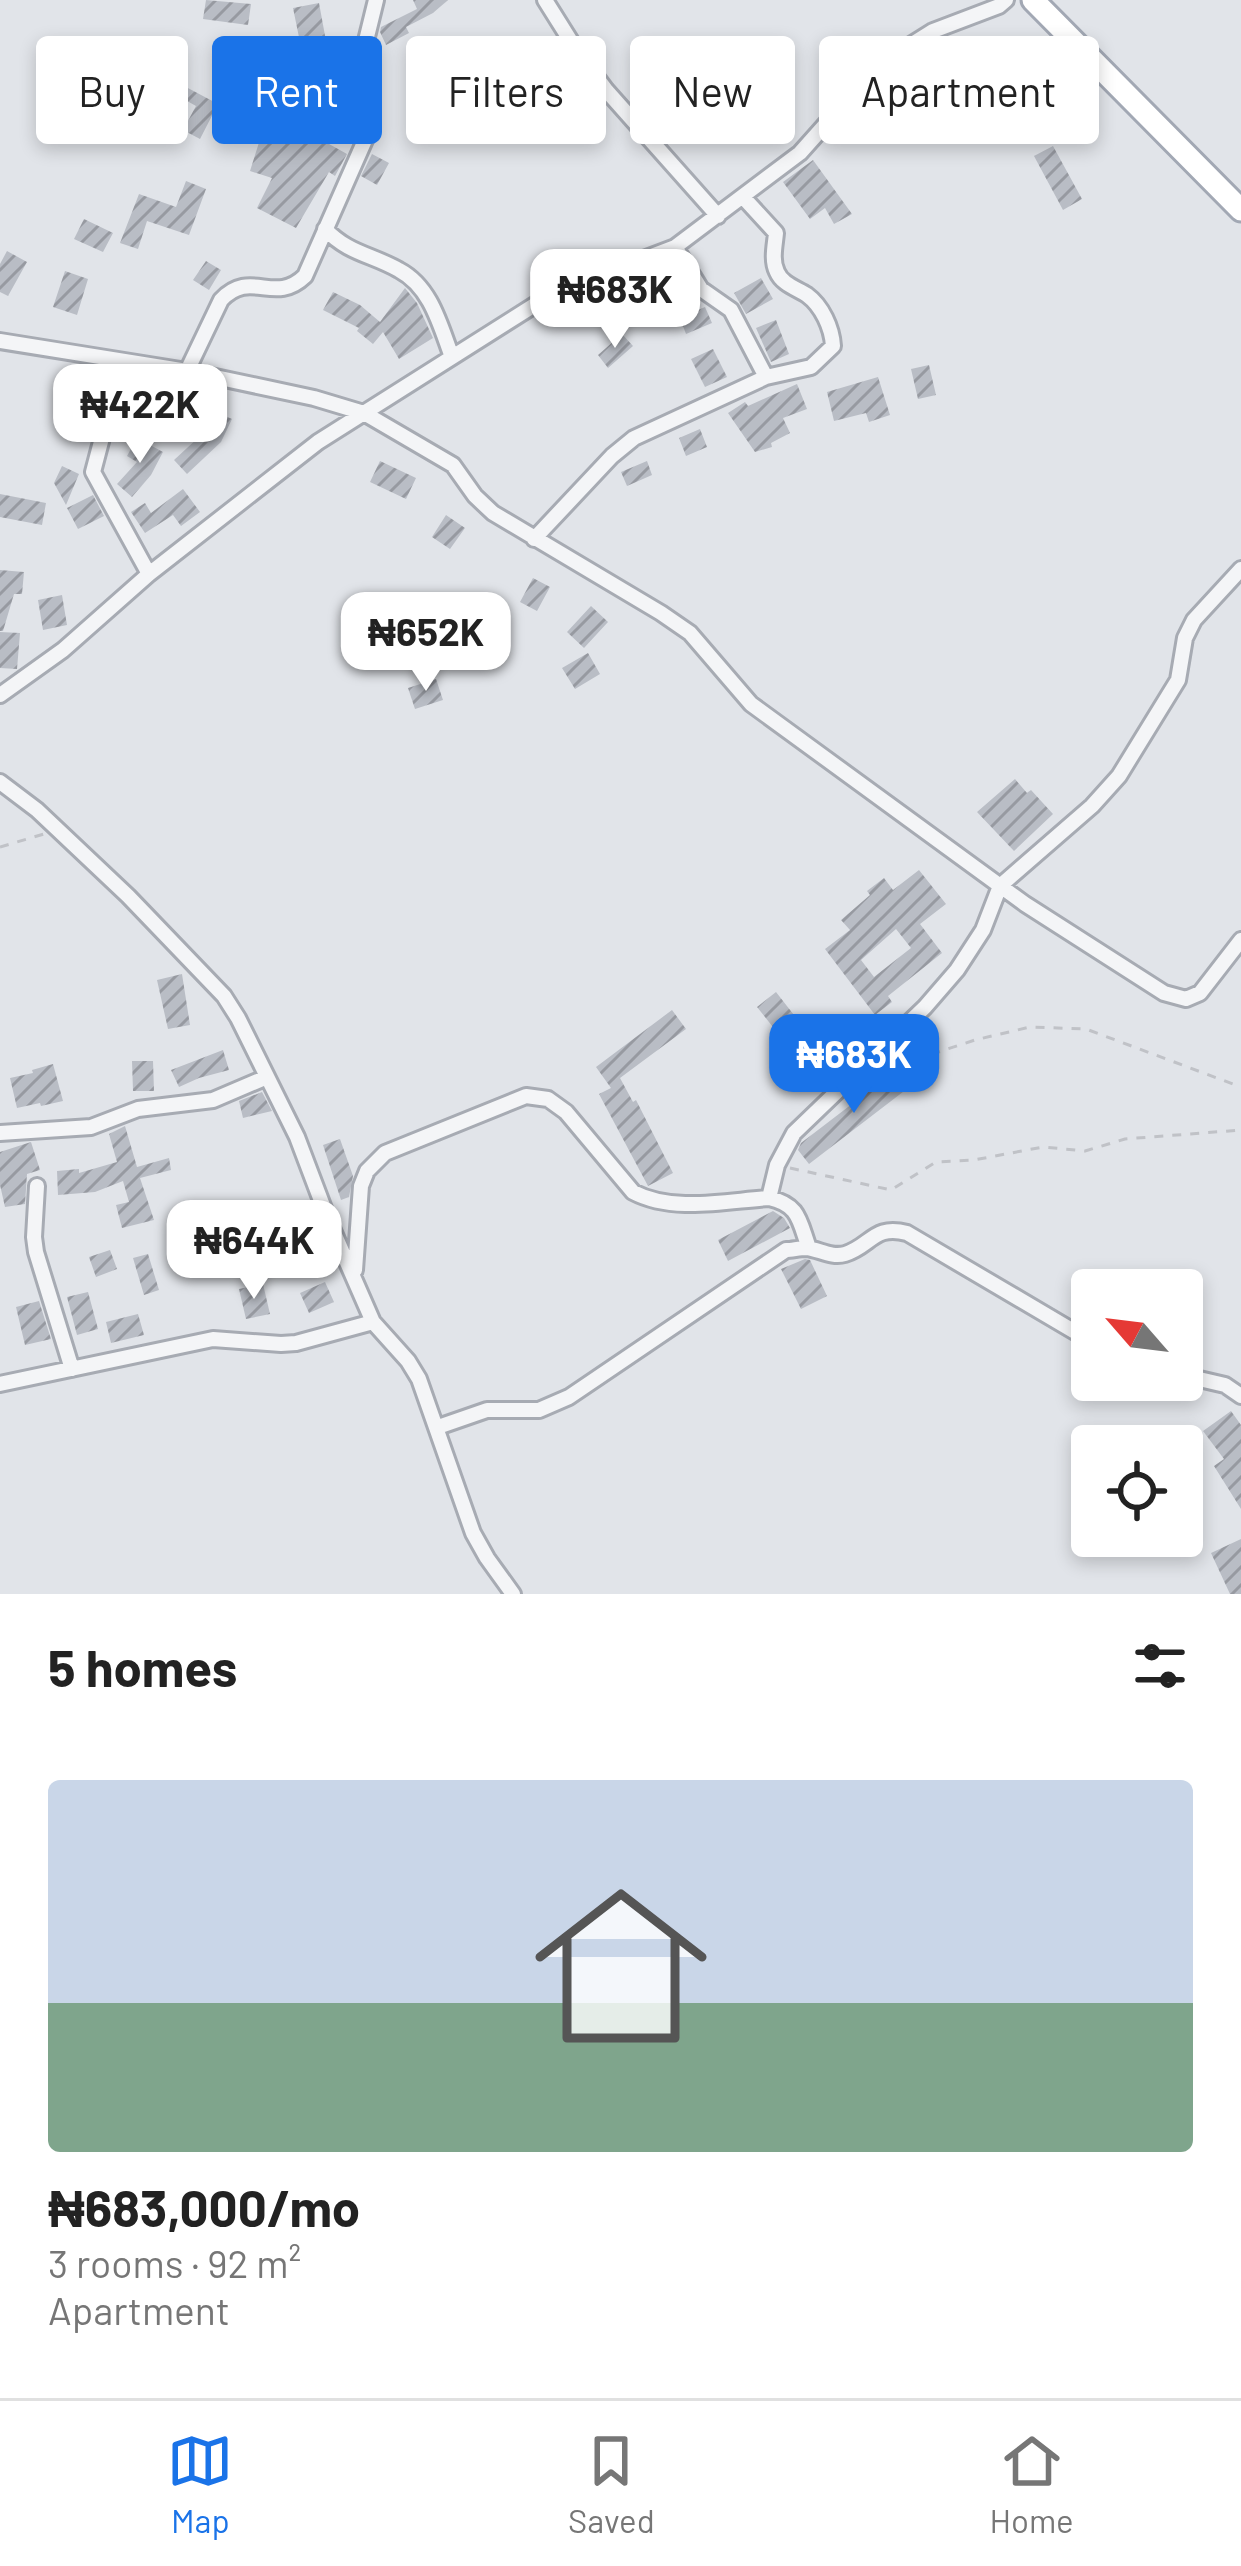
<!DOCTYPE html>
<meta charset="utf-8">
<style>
:root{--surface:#fff;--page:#f2f2f2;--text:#222;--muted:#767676;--line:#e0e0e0;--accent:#1a73e8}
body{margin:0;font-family:Barlow,sans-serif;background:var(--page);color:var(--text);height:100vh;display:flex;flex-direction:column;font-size:45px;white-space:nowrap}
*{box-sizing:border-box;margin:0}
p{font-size:39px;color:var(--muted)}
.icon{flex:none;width:66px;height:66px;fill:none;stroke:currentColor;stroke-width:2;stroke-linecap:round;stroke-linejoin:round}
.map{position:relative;height:1594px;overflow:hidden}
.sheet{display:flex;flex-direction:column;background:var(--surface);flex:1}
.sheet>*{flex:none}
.guide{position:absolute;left:36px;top:36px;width:1170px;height:108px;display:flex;gap:24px}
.needle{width:78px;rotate:298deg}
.buttons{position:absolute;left:1071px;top:1269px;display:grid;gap:24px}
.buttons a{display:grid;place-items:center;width:132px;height:132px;border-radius:12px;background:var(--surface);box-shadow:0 6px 18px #0003;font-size:60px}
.price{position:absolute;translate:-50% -102px;padding:0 27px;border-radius:24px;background:#fff;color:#222;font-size:39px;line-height:78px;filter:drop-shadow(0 3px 6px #0008)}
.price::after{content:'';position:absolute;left:50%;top:72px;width:36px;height:27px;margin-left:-18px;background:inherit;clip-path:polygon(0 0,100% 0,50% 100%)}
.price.selected{background:var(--accent);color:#fff}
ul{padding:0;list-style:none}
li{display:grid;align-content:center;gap:24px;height:636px;padding:0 48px}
li span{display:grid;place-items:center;height:372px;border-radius:12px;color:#555}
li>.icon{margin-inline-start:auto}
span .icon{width:216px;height:216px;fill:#fffc;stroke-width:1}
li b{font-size:51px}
h2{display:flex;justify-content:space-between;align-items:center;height:144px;padding:0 48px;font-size:51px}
.chip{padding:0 42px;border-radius:12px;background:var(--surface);box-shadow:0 6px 18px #0003;font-size:42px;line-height:108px}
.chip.selected{background:var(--accent);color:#fff}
.dock{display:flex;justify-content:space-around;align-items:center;height:168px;border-top:3px solid var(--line);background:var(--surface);font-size:33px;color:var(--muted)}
.dock a{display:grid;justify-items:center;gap:6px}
.dock .selected{color:var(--accent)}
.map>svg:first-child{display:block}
</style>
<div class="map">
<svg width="1241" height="1594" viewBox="0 0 1241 1594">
<defs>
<pattern id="building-hatch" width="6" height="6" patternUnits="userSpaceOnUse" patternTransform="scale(3)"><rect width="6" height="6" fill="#b9bdc5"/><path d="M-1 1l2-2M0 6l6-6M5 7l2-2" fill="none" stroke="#979aa1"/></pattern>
</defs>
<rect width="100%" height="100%" fill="#e1e4e9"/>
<path fill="url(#building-hatch)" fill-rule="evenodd" d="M206,0L251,4L248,25L203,19Z
M413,0H448L433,13L406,27L409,33L386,45L380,32L381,27L417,9Z
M319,3L326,41L301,47L293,8Z
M567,56L595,94L537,136L526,122L552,103L535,77Z
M172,75L187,83L186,87L218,104L200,139L183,130L196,106L164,88Z
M253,75L290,95L271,130L299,139L304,130L347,154L335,176L329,172L296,228L257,208L272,178L250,171L269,111L242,97Z
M329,75L348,84L338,105L319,95Z
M1053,146L1082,199L1063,210L1034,156Z
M372,154L389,163L377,185L361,176Z
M813,160L852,214L834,224L825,208L810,219L783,182Z
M186,181L206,189L189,235L147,221L138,249L120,243L139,194L176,207Z
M84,219L113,233L103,252L74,239Z
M7,251L27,262L8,296L0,292V264Z
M206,261L221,270L209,290L193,280Z
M65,271L88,279L77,315L53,307Z
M761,278L773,299L746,314L734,293Z
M405,288L417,303L433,338L399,359L383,332L373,344L357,331L359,328L323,310L333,292L360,305L380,322Z
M632,297L639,318L626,322L619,301Z
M705,307L712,323L686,334L680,318Z
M776,320L789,354L771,362L756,328Z
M622,334L633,346L608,368L598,355Z
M713,349L727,377L705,387L691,359Z
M929,365L936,395L918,399L911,369Z
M878,377L890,415L869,422L866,413L834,421L827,392Z
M797,384L807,409L783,418L790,433L771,443L772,447L755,452L728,413L745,402L748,406Z
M212,410L232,419L221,442L187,474L174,460L200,436Z
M700,429L707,447L686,456L679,438Z
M137,438L163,452L151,475L132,497L117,484L137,462L127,456Z
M380,461L416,478L406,499L370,482Z
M647,461L652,475L627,486L621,472Z
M62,466L79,474L66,505L54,483Z
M183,489L200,512L181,526L173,515L145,533L131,512L145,503L151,513Z
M0,494L46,503L42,525L0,517Z
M93,495L104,516L78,529L67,508Z
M446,515L465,528L450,549L432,537Z
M0,570L24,572L22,594H14L3,631H0Z
M533,578L550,587L537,611L520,602Z
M62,595L67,625L43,630L38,600Z
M591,606L608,622L584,648L567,632Z
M0,632L20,633L17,669L0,668Z
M588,653L600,674L575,689L562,668Z
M436,679L443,700L415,709L408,688Z
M1015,779L1027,793L1031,790L1053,814L1014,851L977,812Z
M919,870L946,904L920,924L942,953L888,996L892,1002L875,1015L825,949L850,930L841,920L870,895L867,891L884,878L893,890ZM896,929L911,948L874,977L861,960Z
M182,974L190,1025L168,1029L157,980Z
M776,992L822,1051L804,1066L757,1007Z
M672,1010L686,1029L620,1078L633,1102L636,1100L673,1173L648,1186L599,1094L611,1088L596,1067Z
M223,1050L229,1070L199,1078L179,1087L171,1070Z
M132,1061H153L154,1091H133Z
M53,1064L63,1101L41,1106L40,1103L17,1108L10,1078L33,1073L32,1070Z
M899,1068L912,1085L809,1164L798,1150L801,1143Z
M262,1092L272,1111L243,1118L239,1101Z
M125,1126L137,1167L169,1158L171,1170L140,1178L154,1220L122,1228L116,1205L129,1202L123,1181L95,1192L58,1195L57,1171L79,1169V1173L117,1162L109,1134Z
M340,1139L353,1176L349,1197L341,1200L323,1145Z
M31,1142L40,1170L27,1174L25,1204L5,1207L0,1185V1152Z
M773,1211L784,1218L790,1228L728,1261L718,1240Z
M110,1250L117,1269L96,1277L89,1257Z
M148,1254L159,1290L144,1295L133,1258Z
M805,1259L810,1260L827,1296L801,1309L781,1269Z
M325,1282L334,1302L309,1313L300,1293Z
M263,1284L270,1314L246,1319L239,1289Z
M88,1292L98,1329L77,1335L67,1297Z
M39,1301L51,1339L25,1345L16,1307Z
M138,1314L144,1335L111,1343L106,1322Z
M1231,1411L1241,1425V1509L1214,1466L1224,1459L1203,1431Z
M1241,1539V1594H1230L1211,1553Z"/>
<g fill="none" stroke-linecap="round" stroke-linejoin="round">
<g stroke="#a7abb3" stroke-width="20">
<path id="minor" d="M545,0L577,51L606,90L718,216
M325,229C349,254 371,254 399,270C431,287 440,325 452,357
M675,247L701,289L731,310L766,377
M0,341L187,371L314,398L364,413L453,465L475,496L493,513L661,613L690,633L751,704L1025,904L1164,993L1186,999L1200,993L1241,940
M122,362L93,472L149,574
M187,371L221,300C251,268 274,306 305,276L369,131L370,119L362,57L376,0
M534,539L612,456L634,438L766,377L811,367L833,346C832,328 822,306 807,295C796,288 782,284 777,272C771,260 775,245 776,233L743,197
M0,695L63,650L149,574L318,442L552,294L675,247L800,153L866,79L890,58L933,31L999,6L1006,0
M0,782L37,810L128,896L224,996L238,1018L297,1137L328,1219L373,1322L408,1361L419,1379L473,1533L487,1558L513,1594
M0,1133L91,1127L138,1109L213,1100L267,1077
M37,1186L34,1237L36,1252L72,1369
M769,1198L777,1165L794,1133L925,1007L957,970L983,930L1000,886L1092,806L1119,776L1178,680L1185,638L1194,620L1241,569
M355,1270L361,1186L367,1171L385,1153L526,1096L548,1099L566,1112L633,1192C673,1213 725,1201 769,1198C800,1205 799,1221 809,1248
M1182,1375L1225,1385L1241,1396
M0,1384L213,1339L281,1344L296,1343L373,1322
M438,1427L487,1410H539L569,1397L786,1250C792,1250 799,1248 806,1248C819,1249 831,1258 845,1254C871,1246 874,1224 907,1233L1092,1342"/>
</g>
<g stroke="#a2a8b4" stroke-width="27">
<path id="primary" d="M1033,0L1241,210"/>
</g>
<path stroke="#c0c2c7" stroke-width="3" stroke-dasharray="9 9" stroke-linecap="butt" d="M0,847L44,834
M880,1071L975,1040L1030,1027L1086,1029L1241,1087
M790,1168L891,1190L936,1162L974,1160L1043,1147L1085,1151L1125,1139L1241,1130"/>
<use href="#minor" stroke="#f4f5f7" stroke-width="14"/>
<use href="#primary" stroke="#fff" stroke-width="21"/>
</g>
</svg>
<div class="buttons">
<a><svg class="needle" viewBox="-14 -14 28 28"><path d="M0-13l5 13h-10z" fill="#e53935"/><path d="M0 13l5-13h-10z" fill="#767676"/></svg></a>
<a><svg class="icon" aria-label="locate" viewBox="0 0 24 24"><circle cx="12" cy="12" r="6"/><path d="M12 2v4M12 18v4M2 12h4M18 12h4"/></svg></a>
</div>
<b class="price" style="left:615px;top:351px">₦683K</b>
<b class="price" style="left:140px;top:466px">₦422K</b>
<b class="price" style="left:426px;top:694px">₦652K</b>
<b class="price selected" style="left:854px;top:1116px">₦683K</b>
<b class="price" style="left:254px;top:1302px">₦644K</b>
<div class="guide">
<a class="chip">Buy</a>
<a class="chip selected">Rent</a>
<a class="chip">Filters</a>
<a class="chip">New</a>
<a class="chip">Apartment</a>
</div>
</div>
<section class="sheet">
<h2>5 homes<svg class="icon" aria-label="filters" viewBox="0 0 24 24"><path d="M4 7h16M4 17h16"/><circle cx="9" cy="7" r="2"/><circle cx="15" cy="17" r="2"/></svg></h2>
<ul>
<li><span style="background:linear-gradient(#c9d6e8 60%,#7fa58c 0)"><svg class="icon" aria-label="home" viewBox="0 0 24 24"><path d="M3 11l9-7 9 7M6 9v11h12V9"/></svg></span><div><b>₦683,000/mo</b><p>3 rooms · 92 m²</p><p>Apartment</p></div></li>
</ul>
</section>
<nav class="dock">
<a class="selected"><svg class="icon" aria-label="map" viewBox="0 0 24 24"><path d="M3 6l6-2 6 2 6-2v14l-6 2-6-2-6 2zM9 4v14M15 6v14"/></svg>Map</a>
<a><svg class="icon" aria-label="saved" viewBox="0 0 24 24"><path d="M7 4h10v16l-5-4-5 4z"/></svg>Saved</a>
<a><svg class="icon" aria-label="home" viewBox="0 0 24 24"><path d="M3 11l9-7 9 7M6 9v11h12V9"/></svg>Home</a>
</nav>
